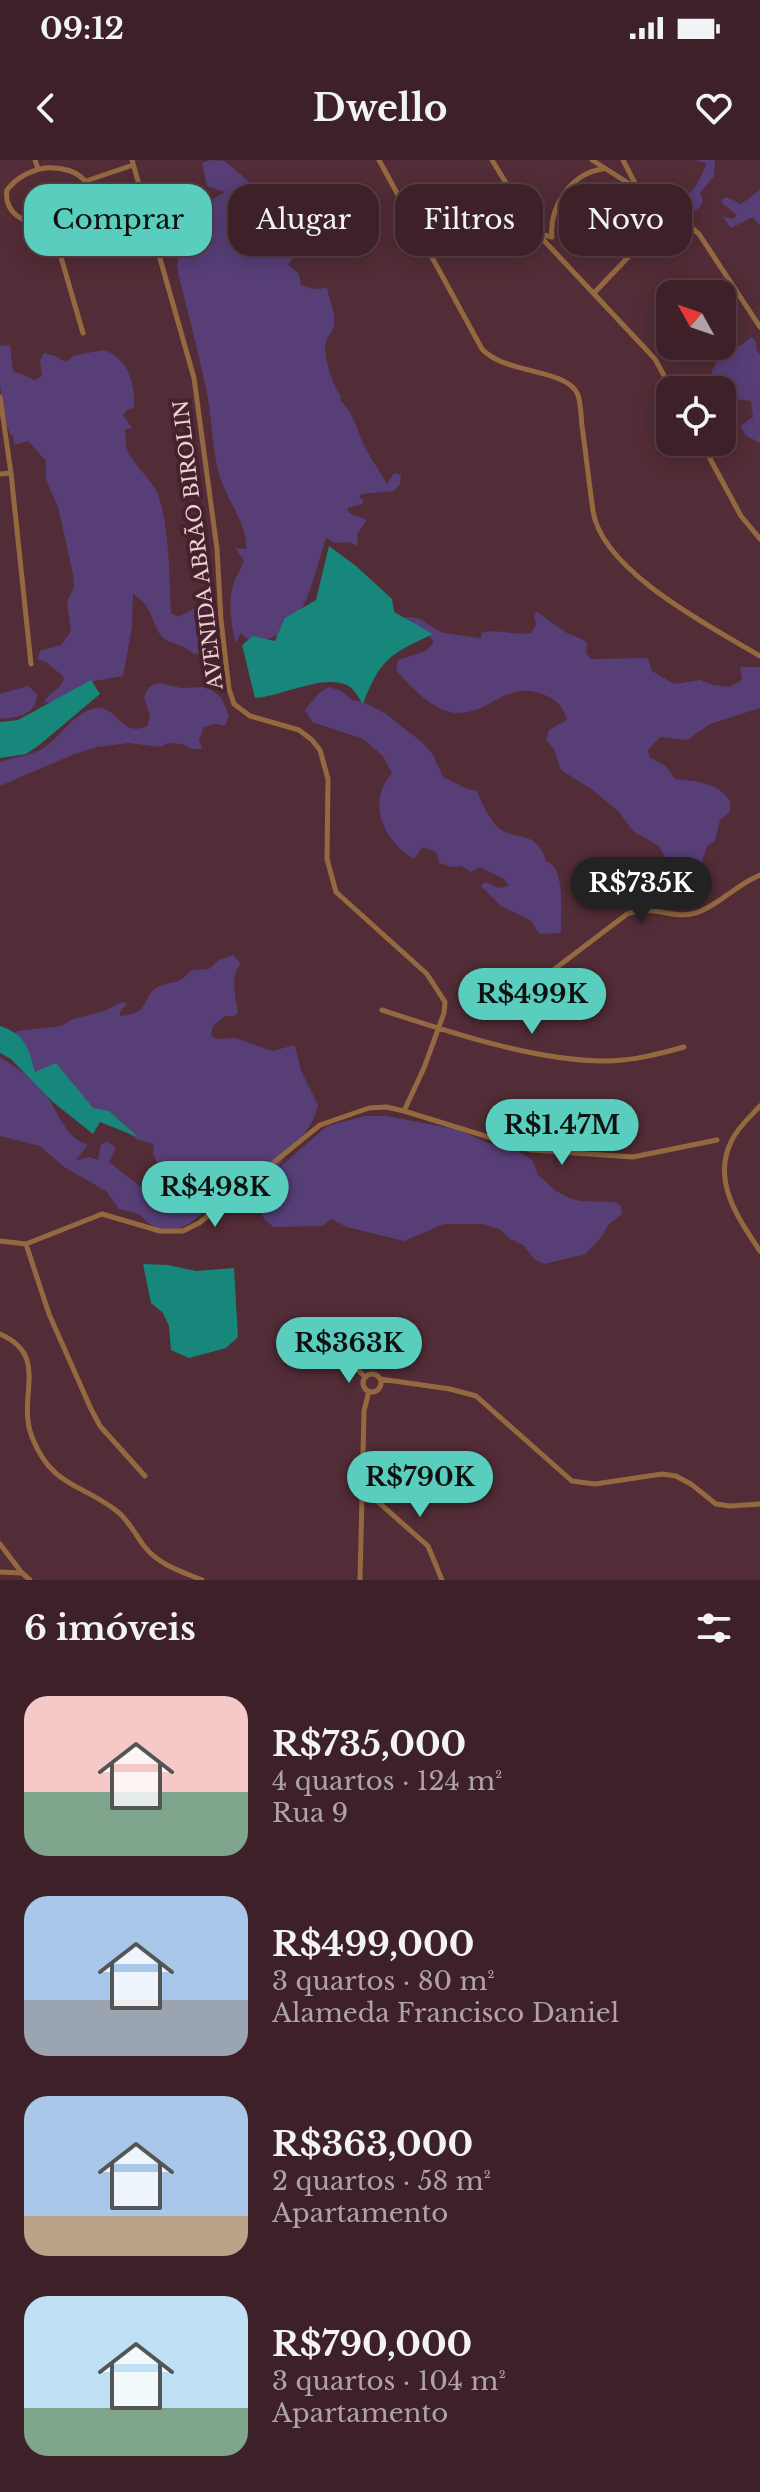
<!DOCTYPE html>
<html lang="pt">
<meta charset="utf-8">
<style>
:root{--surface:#3e2128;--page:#452930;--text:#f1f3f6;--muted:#ada3a8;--line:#573e45;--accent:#59cebe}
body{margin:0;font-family:"Libre Baskerville",serif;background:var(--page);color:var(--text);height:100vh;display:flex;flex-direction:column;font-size:30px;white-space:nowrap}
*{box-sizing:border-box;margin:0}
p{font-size:26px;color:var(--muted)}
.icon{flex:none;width:44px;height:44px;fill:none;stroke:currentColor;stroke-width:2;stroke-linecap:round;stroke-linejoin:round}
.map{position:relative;height:1420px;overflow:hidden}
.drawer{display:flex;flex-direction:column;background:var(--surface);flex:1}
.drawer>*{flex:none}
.top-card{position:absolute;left:24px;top:24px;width:712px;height:72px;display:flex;gap:16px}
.needle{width:52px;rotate:310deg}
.fabs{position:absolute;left:656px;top:120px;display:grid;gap:16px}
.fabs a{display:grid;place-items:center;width:80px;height:80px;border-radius:16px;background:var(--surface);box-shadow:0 4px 20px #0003,0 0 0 2px var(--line);font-size:40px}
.price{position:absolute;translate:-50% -68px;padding:0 18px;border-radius:28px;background:var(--accent);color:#111;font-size:26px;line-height:52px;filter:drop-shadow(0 2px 4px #0008)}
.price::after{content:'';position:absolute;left:50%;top:48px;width:24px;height:18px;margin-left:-12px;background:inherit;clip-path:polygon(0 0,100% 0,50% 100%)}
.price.current{background:#222;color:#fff}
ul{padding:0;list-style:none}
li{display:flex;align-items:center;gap:24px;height:200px;padding:0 24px}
li span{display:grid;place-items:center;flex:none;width:224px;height:160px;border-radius:24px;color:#555}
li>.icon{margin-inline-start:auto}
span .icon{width:96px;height:96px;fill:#fffc;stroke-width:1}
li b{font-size:34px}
h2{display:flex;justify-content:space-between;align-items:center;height:96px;padding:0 24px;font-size:34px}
.tag{padding:0 28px;border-radius:24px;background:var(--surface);box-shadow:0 4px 20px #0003,0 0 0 2px var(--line);font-size:28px;line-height:72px}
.tag.current{background:var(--accent);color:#111}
.status{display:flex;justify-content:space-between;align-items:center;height:56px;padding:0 40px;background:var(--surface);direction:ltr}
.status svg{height:22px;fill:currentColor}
header{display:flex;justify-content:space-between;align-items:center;height:104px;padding:0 24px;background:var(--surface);font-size:36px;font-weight:700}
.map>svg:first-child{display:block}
</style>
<div class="status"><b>09:12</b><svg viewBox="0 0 49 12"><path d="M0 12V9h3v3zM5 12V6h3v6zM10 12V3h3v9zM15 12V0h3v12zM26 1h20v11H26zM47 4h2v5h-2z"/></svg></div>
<header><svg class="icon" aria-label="back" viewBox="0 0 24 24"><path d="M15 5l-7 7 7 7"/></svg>Dwello<svg class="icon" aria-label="heart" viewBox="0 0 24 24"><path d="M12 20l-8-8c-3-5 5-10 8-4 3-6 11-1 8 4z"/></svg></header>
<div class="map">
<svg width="760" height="1420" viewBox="0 0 760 1420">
<rect width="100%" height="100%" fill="#522c36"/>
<path fill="#573e77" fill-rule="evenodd" d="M210,0L225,1L254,26L276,24L304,51L299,60L280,80L294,91V96L288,105L299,114L301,125L314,129L327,128C329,139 336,154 334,165C333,173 328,175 326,182C322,194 334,229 341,237L340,240C356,256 355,267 364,285C370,298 380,311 387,324L394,313L401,315L400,324L394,331L362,334L359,337L363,340V344L347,348L349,353L367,360L357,374L358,387L350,382L335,383L326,378C312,418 306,481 250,482L241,473L237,481H235C231,463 228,444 233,426C235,417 241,410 244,400L235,388L246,389C248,363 225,338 219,314C212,288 212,260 207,234C199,191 186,149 177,107C178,94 183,78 191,69C200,59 207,54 210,41L225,32L207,26L202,3Z
M695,0H715L714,16L700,33L703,41L699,48L693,52C680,47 668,38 664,25L667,22L689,34L696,26L706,6V3Z
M760,30V66L753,57L731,68L722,56L733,59L737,55L721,42L722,39L727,37L741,44Z
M751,177L756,181V190L760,194V292V283L745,275L740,266L753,257L751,241L736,239L728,234V228L715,221L711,212L722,194L741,185Z
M10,185L13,211L35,220L42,216L40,200L44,193L56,196L65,202L76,195L104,190C129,199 135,224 134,248L127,250L123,255L132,268L125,270C126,276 125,283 127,289C130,301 153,321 158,334C170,371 169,415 171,453L178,457L200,445L210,449L217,465L211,493L194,494C181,483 178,486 166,480C152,472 155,446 133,434L132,467L123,516L94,521L63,539L44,543C48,532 62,530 64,517L46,502L37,499L41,490L61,485L71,471L67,442L74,427L73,414L58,347L46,320V301L28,281L14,285L13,275H10L3,252L0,225V186Z
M537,452L567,473L584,480L587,484L586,493L591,499L648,498L652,511L674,524L700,520L713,525L730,527L742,520L740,507H760V548L710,564L687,580L660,577L648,590L649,597L666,606L675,619C695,621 719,623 730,641V652L720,660L715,681L707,686C702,706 691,719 696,738L686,742L683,750L674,745L669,736L668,703L659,686L633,671L619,652L591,629L561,610L554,589L546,580L549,570L567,560C564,549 559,542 549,537C507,516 492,555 455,553C433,551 410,526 396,510L398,500L426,491L434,482L422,468L402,464L400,458C424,455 422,463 441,472C446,474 469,476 479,478L482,477L481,473C498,468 514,476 531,473L536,465L534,453Z
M159,523L181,528L202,527L211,530L221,537L229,556L225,566L215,564L204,567L199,579L202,589H191L182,584L169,583L160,587L129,583L97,587L72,595L0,626V602C14,597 30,596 42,589C60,578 72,555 92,549C118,541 119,579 147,566L150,556L144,537L149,527Z
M28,526L37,534C37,555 18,557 0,559V534Z
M329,527L341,531L352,540L363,542L385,553L424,584L433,595L443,617L467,629L477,631C482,643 490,662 500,669C518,681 537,670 546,701C567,707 560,757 561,773L540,774L530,760L501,746L481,726L485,722L498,728L509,726L503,718L479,707L471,712L461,706L451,707L439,703L436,692L423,687L414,699C383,680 366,643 392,613L383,596L363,579L312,562L305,550L320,532Z
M233,795L241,804C229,818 236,836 238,853L235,856H225L213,866L211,876L217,879L236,878L272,891L295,885L301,911L318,945C311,978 287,985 279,1008L327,966L365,956H386L460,970L485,982L517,991L532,1000L538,1015L556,1031L569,1038L580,1041L615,1042L621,1046L622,1054L608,1065L602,1076L586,1094L544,1104L535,1100L523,1085L510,1079L501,1070L482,1064H444L404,1081L347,1067L331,1059L322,1066L274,1067C257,1056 252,1032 232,1026C205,1042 191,1082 153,1066C147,1063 143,1056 138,1054C132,1051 125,1051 119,1049L106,1031L64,1007L40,986L0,976V897L30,917L14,877L17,871L61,866L73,859L104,851L122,842L127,844L120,852V856C154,853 139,837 158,827C176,819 175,827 192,810L209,809L219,800ZM47,935L119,968L138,980L154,984L153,994L159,1007L154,1009L165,1020L169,1034L167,1038L147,1032L109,1002L116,988L108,982L101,984L98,1000L89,997L75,1001L88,985C65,977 59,955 47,935Z"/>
<path fill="#17877b" d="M329,386L356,406L392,439L394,452L433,474C389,495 381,498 363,544C358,537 354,528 347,525C324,514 281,536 255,538L242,485L253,476L275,481L285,458L316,440Z
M91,520L100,534L38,586L26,594L0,598V562L18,560Z
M0,866C25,874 29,889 35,912L56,903L93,948L109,951L138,977L100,962L93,974L53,942L11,899L0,893Z
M143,1104L168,1105L196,1111L234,1108L238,1177L226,1188L189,1198L171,1190L169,1166L163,1153L151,1143Z"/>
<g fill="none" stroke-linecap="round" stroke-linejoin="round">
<path stroke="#956940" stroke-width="5" d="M35,0L38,9
M132,0L194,218L217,389L221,460L229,529L234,544L250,556L299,570L312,580L320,590L328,619L327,699L336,732L427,814L445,842L444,853L424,908L404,951
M379,0L482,189C506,215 567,208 578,235C581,244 581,257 582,266C586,294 589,323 593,351C602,411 711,467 760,496
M492,0L536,72L655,199L672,230
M592,0L672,51L699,74L760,167
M623,0L638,29
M45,8C60,7 79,10 88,25C90,78 0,75 7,30C17,17 29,11 45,8Z
M86,21L133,5
M51,63L83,173
M537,73L552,77C549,47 571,13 603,9
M595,132L672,51
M0,237L11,313L31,504
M701,282L741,356L760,379
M0,314L11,313
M523,833L627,754C655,744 672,760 695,753C718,746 737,724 760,715
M382,850C449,872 535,901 605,901C632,901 659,894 684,887
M760,946C750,957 738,967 732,980C711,1020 738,1058 760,1091
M0,1081L26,1084L102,1054L160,1071H183L199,1063L320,965L369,948L386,947L404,951L531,990L633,997L717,980
M26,1084L49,1154L91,1249L100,1266L145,1316
M0,1174C51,1196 16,1237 32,1277C52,1328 82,1323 118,1352C129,1361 135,1374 144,1386C159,1405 180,1411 202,1420
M337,1189L365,1217
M363 1223a9 9 0 1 1 18 0a9 9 0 1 1-18 0Z
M380,1219L450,1229L476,1236L572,1321L595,1324L662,1314L676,1316L691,1324L716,1344L730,1346L760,1344
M360,1326L428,1386L442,1420
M0,1384L22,1413L30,1420
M0,1412L22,1413
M360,1420L364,1251L369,1231"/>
</g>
<g text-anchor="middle" stroke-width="8" stroke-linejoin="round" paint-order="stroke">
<g font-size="20" fill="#ead1d6" stroke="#46222c">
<text transform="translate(198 385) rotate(-97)" y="7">AVENIDA ABRÃO BIROLIN</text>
</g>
</g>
</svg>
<div class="fabs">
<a><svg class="needle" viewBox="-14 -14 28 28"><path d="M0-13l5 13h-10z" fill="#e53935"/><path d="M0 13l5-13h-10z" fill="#ada3a8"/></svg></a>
<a><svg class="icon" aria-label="locate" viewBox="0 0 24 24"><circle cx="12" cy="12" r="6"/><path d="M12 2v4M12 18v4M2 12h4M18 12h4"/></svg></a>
</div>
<b class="price current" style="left:641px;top:765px">R$735K</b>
<b class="price" style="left:532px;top:876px">R$499K</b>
<b class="price" style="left:562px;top:1007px">R$1.47M</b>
<b class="price" style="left:215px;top:1069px">R$498K</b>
<b class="price" style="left:349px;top:1225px">R$363K</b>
<b class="price" style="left:420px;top:1359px">R$790K</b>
<div class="top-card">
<a class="tag current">Comprar</a>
<a class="tag">Alugar</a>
<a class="tag">Filtros</a>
<a class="tag">Novo</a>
</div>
</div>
<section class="drawer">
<h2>6 imóveis<svg class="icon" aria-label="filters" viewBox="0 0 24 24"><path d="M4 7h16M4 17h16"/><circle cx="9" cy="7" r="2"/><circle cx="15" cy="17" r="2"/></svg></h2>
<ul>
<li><span style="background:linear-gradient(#f6c9c9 60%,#7fa58c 0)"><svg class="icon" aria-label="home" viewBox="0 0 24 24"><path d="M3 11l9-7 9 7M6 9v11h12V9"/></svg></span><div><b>R$735,000</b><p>4 quartos · 124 m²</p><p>Rua 9</p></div></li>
<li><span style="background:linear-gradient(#a9c7e8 65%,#9aa5b1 0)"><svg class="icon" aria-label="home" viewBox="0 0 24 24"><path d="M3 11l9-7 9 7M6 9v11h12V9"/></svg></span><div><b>R$499,000</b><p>3 quartos · 80 m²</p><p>Alameda Francisco Daniel</p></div></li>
<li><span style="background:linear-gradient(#a9c7e8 75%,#b9a48a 0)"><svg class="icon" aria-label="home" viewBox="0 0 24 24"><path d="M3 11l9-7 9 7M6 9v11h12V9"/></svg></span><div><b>R$363,000</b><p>2 quartos · 58 m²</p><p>Apartamento</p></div></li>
<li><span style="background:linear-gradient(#bfe0f5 70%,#7fa58c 0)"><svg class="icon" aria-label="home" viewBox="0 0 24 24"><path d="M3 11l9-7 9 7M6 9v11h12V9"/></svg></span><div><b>R$790,000</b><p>3 quartos · 104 m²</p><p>Apartamento</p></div></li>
</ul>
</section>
